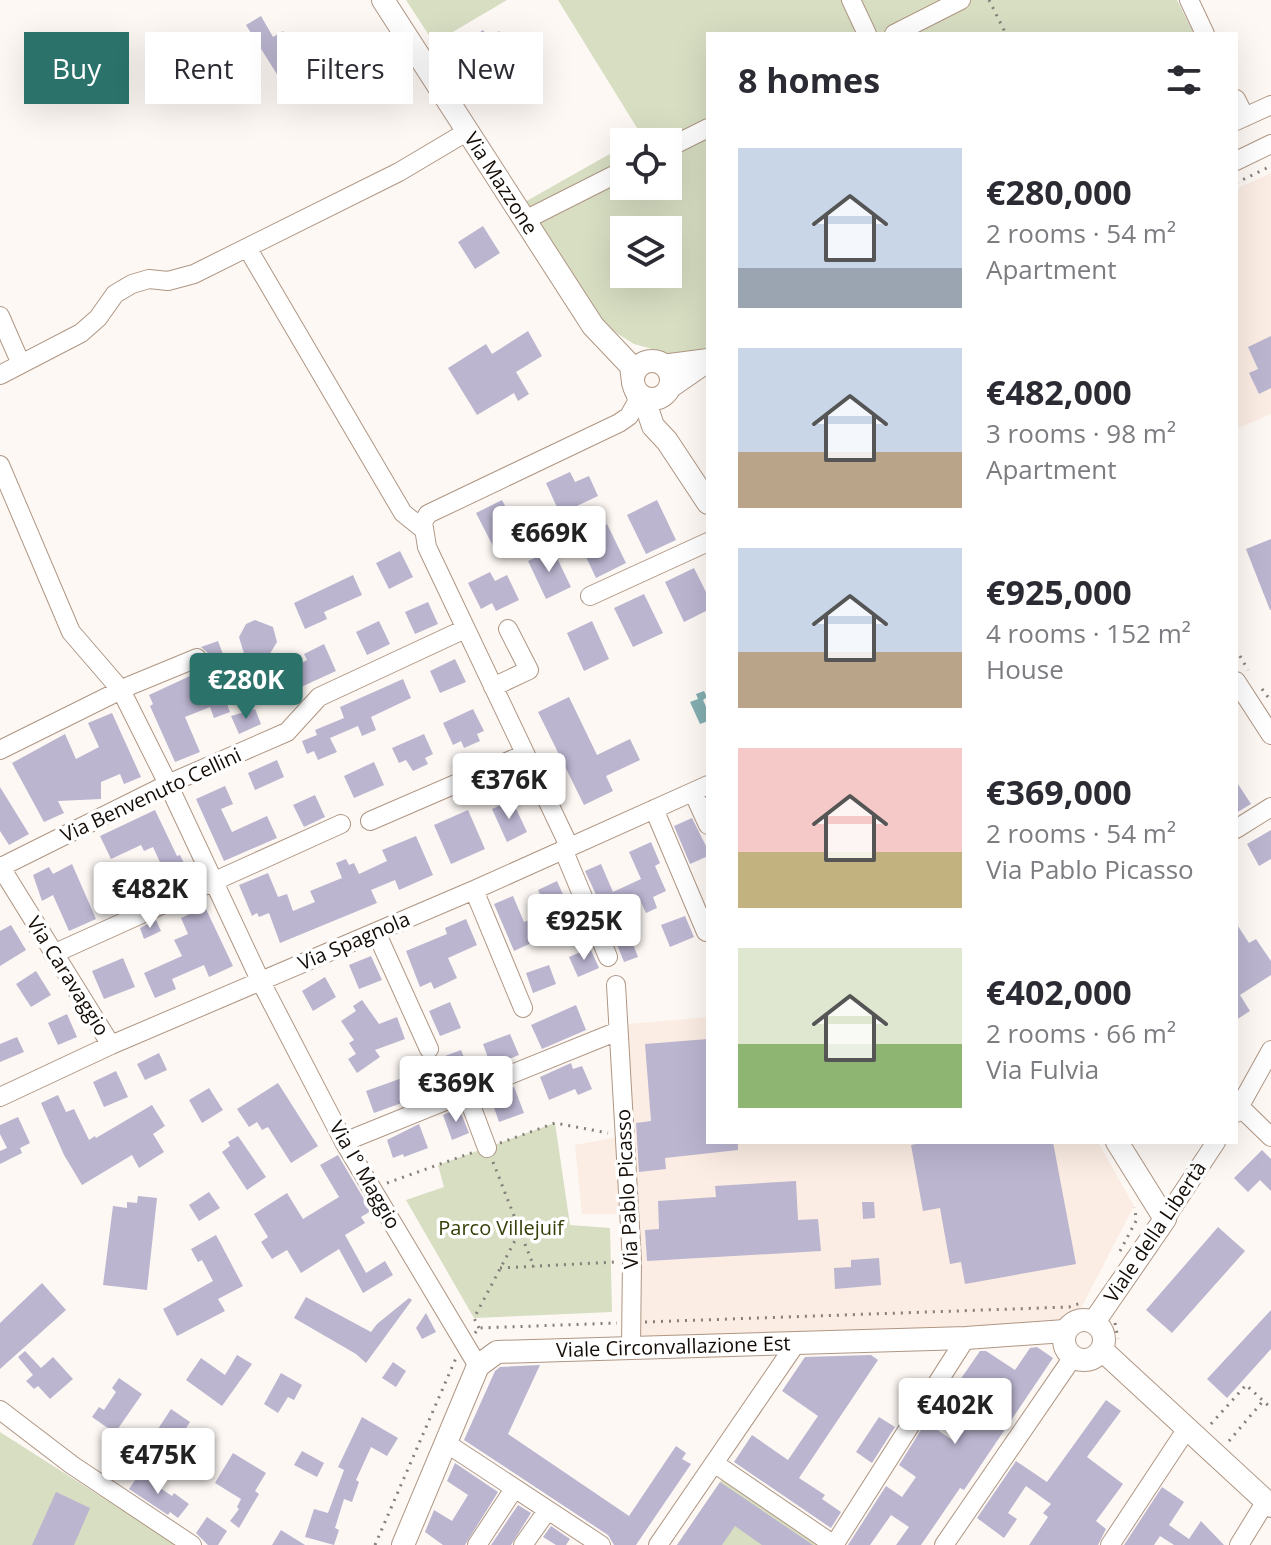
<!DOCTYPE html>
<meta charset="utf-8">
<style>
:root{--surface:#fff;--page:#f7f7f7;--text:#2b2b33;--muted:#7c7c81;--accent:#2b726a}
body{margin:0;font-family:"Open Sans",sans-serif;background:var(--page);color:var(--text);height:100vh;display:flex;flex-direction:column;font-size:30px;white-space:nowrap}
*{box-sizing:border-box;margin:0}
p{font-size:26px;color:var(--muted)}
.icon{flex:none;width:44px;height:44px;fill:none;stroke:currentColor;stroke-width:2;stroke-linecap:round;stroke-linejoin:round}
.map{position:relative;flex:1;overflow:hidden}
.side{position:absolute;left:706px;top:32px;width:532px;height:1112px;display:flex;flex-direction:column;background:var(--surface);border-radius:0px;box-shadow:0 8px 32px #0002}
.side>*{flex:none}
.top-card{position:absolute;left:24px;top:32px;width:562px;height:72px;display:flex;gap:16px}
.controls{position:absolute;left:610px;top:128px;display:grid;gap:16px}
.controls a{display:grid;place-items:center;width:72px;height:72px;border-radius:0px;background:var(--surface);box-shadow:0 8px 32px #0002;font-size:40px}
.price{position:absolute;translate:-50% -68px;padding:0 18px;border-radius:8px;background:#fff;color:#222;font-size:26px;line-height:52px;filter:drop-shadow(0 2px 4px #0008)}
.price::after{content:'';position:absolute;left:50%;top:48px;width:24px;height:18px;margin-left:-12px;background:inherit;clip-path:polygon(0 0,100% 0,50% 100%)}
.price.selected{background:var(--accent);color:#fff}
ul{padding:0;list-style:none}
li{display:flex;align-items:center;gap:24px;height:200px;padding:0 32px}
li span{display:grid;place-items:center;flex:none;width:224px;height:160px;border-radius:0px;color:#555}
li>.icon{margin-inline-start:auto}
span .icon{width:96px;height:96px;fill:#fffc;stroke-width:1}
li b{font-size:34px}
h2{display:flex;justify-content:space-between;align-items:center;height:96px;padding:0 32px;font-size:34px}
.tag{padding:0 28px;border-radius:0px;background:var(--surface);box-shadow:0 8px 32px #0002;font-size:28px;line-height:72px}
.tag.selected{background:var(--accent);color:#fff}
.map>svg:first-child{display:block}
</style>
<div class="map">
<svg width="1271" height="1545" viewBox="0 0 1271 1545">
<rect width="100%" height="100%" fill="#fdf8f4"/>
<path fill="#fbede3" d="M1271,173V414L1236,429V189Z
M708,1017V1142H1098L1134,1206L1067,1335L635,1347L627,1214H582L575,1145L623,1136L616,1025Z"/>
<path fill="#d7dec2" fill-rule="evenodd" d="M406,0H507L434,43Z
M558,0H1177L1194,34H708V350L678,355L663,352L634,344L618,334L604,323L523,203L624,146V186H668V142H632L642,136ZM624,230H668V274H624Z
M555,1123L570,1225L610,1228L612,1312L474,1318L406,1200L444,1187L438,1165Z
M0,1432L177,1545H0Z
M723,1478L822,1545H677Z"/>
<path fill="#84afb2" d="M704,691L707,697L703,700L708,711V721L700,724L690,702L698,699L696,694Z"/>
<path fill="#bbb5d0" d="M261,16L273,37L283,31L304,65L280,79L246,25Z
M483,30L489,38L499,31L504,38L509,35L525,60L533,55L540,66L520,79L517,75L510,80L484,47L469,58L461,45Z
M247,74L254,86L241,95L233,82Z
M483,226L500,253L475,269L458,242Z
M528,331L542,356L516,372L529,394L518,401L514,393L477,415L448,368L486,344L492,354Z
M1271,336V388L1259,394L1249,373L1258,369L1248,347Z
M570,472L575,482L589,476L598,496L560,514L546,483Z
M502,500L520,535L494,548L476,513Z
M657,500L676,540L646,554L627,515Z
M607,524L626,563L596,578L577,538Z
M1271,539V610H1270L1246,549Z
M553,550L571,587L546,599L528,561Z
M400,551L413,577L389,589L376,563Z
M694,568L708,596V610L684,622L665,582Z
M490,572L495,581L507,575L519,600L496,611L492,603L481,609L468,583Z
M353,575L362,595L324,612L327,619L305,629L294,603Z
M644,594L663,633L633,647L614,608Z
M428,602L438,624L415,634L405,612Z
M255,620L273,627L277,642L265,662L271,678L307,660L304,654L324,644L336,671L277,698L269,681L254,687L239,637L246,624Z
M379,621L390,644L367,655L356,632Z
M592,621L609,659L584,671L567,633Z
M218,641L235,686L222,691L230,712L214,718L210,707L185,717L200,752L175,762L150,706L153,704L149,695L203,670L209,659L208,653L201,647Z
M455,659L466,682L440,693L430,671Z
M403,679L411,698L371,717L376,730L362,736L358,726L330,738L337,752L318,760L314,751L307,754L302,741L317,735L315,730L344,718L340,707Z
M569,697L597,755L630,739L640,760L606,776L613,791L584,805L538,712Z
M255,709L261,724L239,734L231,716Z
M473,709L484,731L477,734L480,741L464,748L461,741L453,745L443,723Z
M112,713L141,777L124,784L120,774L101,782V799L58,801L64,813L44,822L12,763L65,734L76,759L99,747L88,723Z
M424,734L433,754L425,758L428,764L413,771L406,760L399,763L392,748Z
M277,760L284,777L255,790L248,773Z
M374,762L384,785L354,798L344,776Z
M1236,781L1251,804L1236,813Z
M225,786L233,804L221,809L232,832L267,816L277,838L224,861L196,799Z
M0,787L29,834L9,845L0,831Z
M315,795L325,817L304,827L293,805Z
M512,800L527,832L507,842L492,809Z
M155,810L177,856L180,855L186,867L182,869L186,877L170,884L153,847L144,851L141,845L111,859L100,836Z
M468,810L485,849L451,864L434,825Z
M692,818L708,850V856L690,864L674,826Z
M1271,830V859L1259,866L1247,844Z
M416,836L433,875L399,890L395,880L371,890L377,903L280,943L269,913L259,917L257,913L252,916L239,885L268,873L278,897L287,894L293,911L315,902L310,891L342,878L336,863L346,859L349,865L354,863L359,874L387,861L382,850Z
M651,842L660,863L655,866L666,891L653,897L657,908L646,913L639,898L604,912L585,871L601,864L613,892L641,879L629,852Z
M72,864L96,919L69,931L53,895L42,901L33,875L49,867L53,874Z
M125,874L137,898L115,909L103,885Z
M557,881L565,899L561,901L572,925L557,932L538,890Z
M513,896L524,922L532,919L540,939L514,951L494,904Z
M205,907L233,966L209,977L204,965L172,979L176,989L155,998L144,973L182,956L174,940L188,934L181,918Z
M685,916L694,937L670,947L661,925Z
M466,919L477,945L448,958L457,978L434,989L431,982L420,987L406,951L447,934L445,928Z
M156,920L161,931L144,939L140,928Z
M1236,923L1249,943L1256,939L1271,961V975L1240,995L1250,1011L1236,1020Z
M11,925L26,950L0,966V931Z
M630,936L638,957L624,962L616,942Z
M590,948L599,968L578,977L569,957Z
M371,956L382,980L359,989L349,965Z
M123,958L135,987L104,999L92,971Z
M549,965L556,984L533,993L526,973Z
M36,971L51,995L31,1007L16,984Z
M325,977L336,997L313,1011L302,991Z
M362,1000L379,1024L397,1017L405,1039L375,1050L380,1057L357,1073L348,1059L356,1054L349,1043L354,1040L341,1021L356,1011L353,1006Z
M450,1002L461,1028L440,1036L429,1011Z
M576,1005L586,1030L542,1049L531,1025Z
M67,1014L77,1037L58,1045L48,1023Z
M510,1034L519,1055L491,1066L483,1044Z
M17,1037L24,1052L0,1062V1044Z
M708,1039V1142H738V1150L665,1158L666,1169L639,1172L636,1123L651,1121L645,1044Z
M461,1050L471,1074L422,1090L424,1095L374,1113L366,1091L416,1073L418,1080L442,1071L437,1059Z
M159,1053L167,1070L145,1080L137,1064Z
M571,1063L573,1069L582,1066L592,1089L578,1095L575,1089L549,1100L540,1077Z
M116,1071L128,1097L104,1107L93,1082Z
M278,1083L318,1146L291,1163L268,1127L262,1130L257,1122L249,1127L237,1109Z
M514,1087L524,1113L499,1122L490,1096Z
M209,1088L223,1110L202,1123L189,1100Z
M58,1095L66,1112L74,1109L89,1140L95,1136L96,1138L152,1105L165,1126L153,1134L164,1152L139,1168L132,1155L82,1185L64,1155L41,1103Z
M459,1108L469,1133L452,1140L443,1115Z
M18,1117L30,1143L20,1148L22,1153L0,1164V1151L7,1148L0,1134V1125Z
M419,1124L428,1148L404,1157L403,1154L393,1158L387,1140Z
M238,1136L266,1177L247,1190L222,1152L230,1146L228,1142Z
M926,1142H1053L1076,1264L965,1284L961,1262L950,1264L940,1208L923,1211L911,1145Z
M1262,1150L1271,1159V1191L1260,1180L1248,1192L1234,1178Z
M338,1155L371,1211L361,1217L365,1223L345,1235L366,1273L385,1261L393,1275L363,1293L339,1249L301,1273L287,1250L272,1259L261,1242L268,1237L254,1214L287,1193L303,1219L339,1197L320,1165Z
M796,1181L798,1220L818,1219L821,1251L647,1261L645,1230L659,1229L658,1201L716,1197L715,1186Z
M209,1192L220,1208L199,1221L189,1205Z
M138,1196L157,1198L147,1290L103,1285L113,1206L127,1208V1202L137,1203Z
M862,1202H874L875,1218L863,1219Z
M1218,1227L1245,1251L1172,1333L1146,1310Z
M216,1235L243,1286L218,1299L225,1311L177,1336L163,1309L213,1281L202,1260L198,1262L191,1249Z
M879,1258L881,1285L835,1289L834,1268L851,1267V1260Z
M42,1283L66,1310L0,1369V1323Z
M306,1297L371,1332L377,1324L409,1298L412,1300L366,1363L356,1354L294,1318Z
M1271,1310V1349L1227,1398L1207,1379Z
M426,1313L436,1332L422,1339L416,1328Z
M1037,1347L1053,1358L964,1490L960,1488L921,1545H896L909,1527L891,1515L870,1545H848L886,1486L902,1497L916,1477L899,1465L926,1422L955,1442L967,1424L942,1406L980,1351H986L1015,1370L1030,1348Z
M25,1351L41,1368L53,1357L73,1379L50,1399L38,1386L34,1389L26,1381L33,1375L18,1357Z
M237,1355L252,1364L222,1406L186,1380L201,1358L225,1375Z
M871,1355L878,1360L799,1478L825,1495L822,1499L841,1512L831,1528L734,1462L752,1435L788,1460L818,1416L782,1391L805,1357Z
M393,1362L406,1371L396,1387L382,1378Z
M540,1365L508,1434L629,1516L676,1446L686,1453L682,1459L691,1464L636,1545H614L608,1535L464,1440L495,1371L500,1367Z
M281,1373L302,1385L294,1400L288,1397L278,1413L264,1404Z
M119,1378L142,1394L115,1433L92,1417L99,1407L104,1410L116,1392L112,1388Z
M1106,1400L1121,1411L1087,1457L1123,1484L1096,1521L1106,1529L1098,1545H1029L1048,1517L1043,1513L1051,1504L1026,1486L1008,1513L1017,1519L1004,1538L977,1518L1016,1461L1047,1482Z
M171,1409L190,1422L166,1459L147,1446Z
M362,1417L398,1438L387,1456L371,1447L356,1480L359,1482L352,1502L344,1499L335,1528L339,1530L334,1545L305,1537L314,1509L328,1513L344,1470L338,1467Z
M879,1417L895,1427L872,1463L856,1452Z
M302,1451L324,1463L317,1477L294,1465Z
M233,1453L266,1473L255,1491L259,1494L239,1528L230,1521L239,1509L237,1507L241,1499L215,1483Z
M455,1463L498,1492L465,1545H443L425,1532L434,1510L452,1521L468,1495L447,1481Z
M142,1470L151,1476L148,1480L172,1496L174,1493L189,1504L178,1518L170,1512L168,1515L129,1489Z
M720,1482L813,1545H762L735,1526L722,1545H677Z
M1162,1487L1184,1502L1169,1525L1189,1539L1201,1521L1224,1545H1174L1160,1536L1154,1545H1124Z
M56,1492L90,1508L74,1545H32Z
M518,1505L531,1513L511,1545H491Z
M207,1517L227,1531L218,1545H208L196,1533Z
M551,1526L570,1539L566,1545H556L543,1537Z
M281,1530L305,1545H272Z"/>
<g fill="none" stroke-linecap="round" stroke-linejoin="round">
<g stroke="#af9684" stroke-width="20">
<path id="minor" d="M851,0L867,34
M1189,0L1205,34
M894,34L961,0
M1236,99L1245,117
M1236,121L1271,105
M668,148L708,128
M1236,161L1271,144
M525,220L624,170
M248,249L403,513L423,529
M0,316L21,364
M662,364L708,358
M0,375L81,333L98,318L115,294L132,284L149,279L168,281L194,274L399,172L468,131
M669,390L708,363
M0,465L71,632L121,690L168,784L260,980L344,1142L478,1366
M590,596L708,542
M1236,681L1271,735
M493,687L529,670L508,629
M0,750L129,686L197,658
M693,792L708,825
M654,809L706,932
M370,821L525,754
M1236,829L1271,807
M569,846L427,547L423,522L428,514L619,423L629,416L637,402L635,389
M563,849L608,957
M0,866L111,1045
M1,867L168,784L287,732L319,697L465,629
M474,890L523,1008
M376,932L429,1049
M53,954L341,824
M616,985L632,1261L631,1348
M466,1092L487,1148
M0,1097L111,1045L474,890L708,785
M1240,1107L1271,1137
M1236,1113L1271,1050
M344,1142L618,1031
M1165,1219L1216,1142
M0,1410L72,1465L192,1545
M446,1443L601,1545
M714,1463L834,1545
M477,1545L514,1489
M523,1545L547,1511
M658,1545L797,1342
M834,1545L966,1338
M944,1545L1073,1357
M1110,1545L1188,1427
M1239,1545L1266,1501"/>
</g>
<g stroke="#af9684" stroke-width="24">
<g id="major">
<path id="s1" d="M383,0L593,326L631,366L633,382"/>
<circle cx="652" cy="380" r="19"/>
<path d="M636,391L646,405L653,426L667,441L708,503"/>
<circle cx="1084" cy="1340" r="20"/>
<path d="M1094,1322L1165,1219L1117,1142"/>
<path d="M1102,1350L1271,1506"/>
<path id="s2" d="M403,1545L478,1366L497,1352L966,1338L1065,1331"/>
</g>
</g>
<path stroke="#857e79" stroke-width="3" stroke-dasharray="2 6" stroke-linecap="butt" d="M989,0L1006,34
M1236,183L1271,166
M1236,649L1248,670
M1262,689L1271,701
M500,1143L555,1123L608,1133
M493,1162L534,1267
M387,1183L474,1152
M1120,1251L1136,1221L1135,1207
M500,1268L616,1262
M645,1322L1069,1307L1084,1302
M1115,1323L1118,1339
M479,1328L474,1318L519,1233
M475,1333L479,1328L617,1323
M1211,1424L1246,1385L1271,1408
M1229,1441L1263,1401
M375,1545L456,1358"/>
<use href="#minor" stroke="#fff" stroke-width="18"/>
<use href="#major" stroke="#fff" stroke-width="22"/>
</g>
<g text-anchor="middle" stroke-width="7" stroke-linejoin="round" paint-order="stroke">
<g font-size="20" fill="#140c06" stroke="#fff">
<text dy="7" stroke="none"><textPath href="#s1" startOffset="218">Via Mazzone</textPath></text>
<text transform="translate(151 795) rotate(-25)" y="7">Via Benvenuto Cellini</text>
<text transform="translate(354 941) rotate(-23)" y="7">Via Spagnola</text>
<text transform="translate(68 976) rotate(58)" y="7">Via Caravaggio</text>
<text transform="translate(365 1175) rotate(60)" y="7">Via I° Maggio</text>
<text transform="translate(627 1189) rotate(-93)" y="7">Via Pablo Picasso</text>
<text transform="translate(1155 1232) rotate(-56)" y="7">Viale della Libertà</text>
<text dy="7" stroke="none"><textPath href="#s2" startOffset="394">Viale Circonvallazione Est</textPath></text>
</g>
<g font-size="20" fill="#353f07" stroke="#fff">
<text x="501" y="1235">Parco Villejuif</text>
</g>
</g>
</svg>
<div class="controls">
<a><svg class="icon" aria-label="locate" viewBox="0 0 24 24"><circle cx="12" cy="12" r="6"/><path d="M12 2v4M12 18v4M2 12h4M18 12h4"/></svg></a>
<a><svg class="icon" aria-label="layers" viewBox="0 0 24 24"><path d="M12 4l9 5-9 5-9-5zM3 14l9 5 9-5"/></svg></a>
</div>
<b class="price" style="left:549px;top:574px">€669K</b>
<b class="price selected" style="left:246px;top:721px">€280K</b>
<b class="price" style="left:509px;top:821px">€376K</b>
<b class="price" style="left:150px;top:930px">€482K</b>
<b class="price" style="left:584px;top:962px">€925K</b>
<b class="price" style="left:456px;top:1124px">€369K</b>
<b class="price" style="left:955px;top:1446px">€402K</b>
<b class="price" style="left:158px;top:1496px">€475K</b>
<div class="top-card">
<a class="tag selected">Buy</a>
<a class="tag">Rent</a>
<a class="tag">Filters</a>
<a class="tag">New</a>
</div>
<section class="side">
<h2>8 homes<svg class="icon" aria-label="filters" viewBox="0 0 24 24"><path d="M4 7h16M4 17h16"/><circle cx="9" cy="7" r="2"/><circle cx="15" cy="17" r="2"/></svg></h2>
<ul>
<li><span style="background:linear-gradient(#c9d6e8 75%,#9aa5b1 0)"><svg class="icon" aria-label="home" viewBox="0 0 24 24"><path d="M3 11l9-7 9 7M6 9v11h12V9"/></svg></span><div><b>€280,000</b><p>2 rooms · 54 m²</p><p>Apartment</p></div></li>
<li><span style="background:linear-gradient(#c9d6e8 65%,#b9a48a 0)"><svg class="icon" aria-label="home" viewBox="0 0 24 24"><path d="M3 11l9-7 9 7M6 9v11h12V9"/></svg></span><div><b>€482,000</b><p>3 rooms · 98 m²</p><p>Apartment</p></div></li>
<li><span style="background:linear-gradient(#c9d6e8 65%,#b9a48a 0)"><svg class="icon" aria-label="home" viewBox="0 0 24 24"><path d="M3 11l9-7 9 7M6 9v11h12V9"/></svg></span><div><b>€925,000</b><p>4 rooms · 152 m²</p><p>House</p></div></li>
<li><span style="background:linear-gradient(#f6c9c9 65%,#c2b280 0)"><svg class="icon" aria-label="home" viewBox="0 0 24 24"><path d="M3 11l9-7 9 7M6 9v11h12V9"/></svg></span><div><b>€369,000</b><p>2 rooms · 54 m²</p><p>Via Pablo Picasso</p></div></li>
<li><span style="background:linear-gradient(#dfe7d0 60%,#8fb573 0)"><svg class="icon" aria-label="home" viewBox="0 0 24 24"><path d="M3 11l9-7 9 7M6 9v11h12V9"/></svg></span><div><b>€402,000</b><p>2 rooms · 66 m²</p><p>Via Fulvia</p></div></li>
</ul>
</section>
</div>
